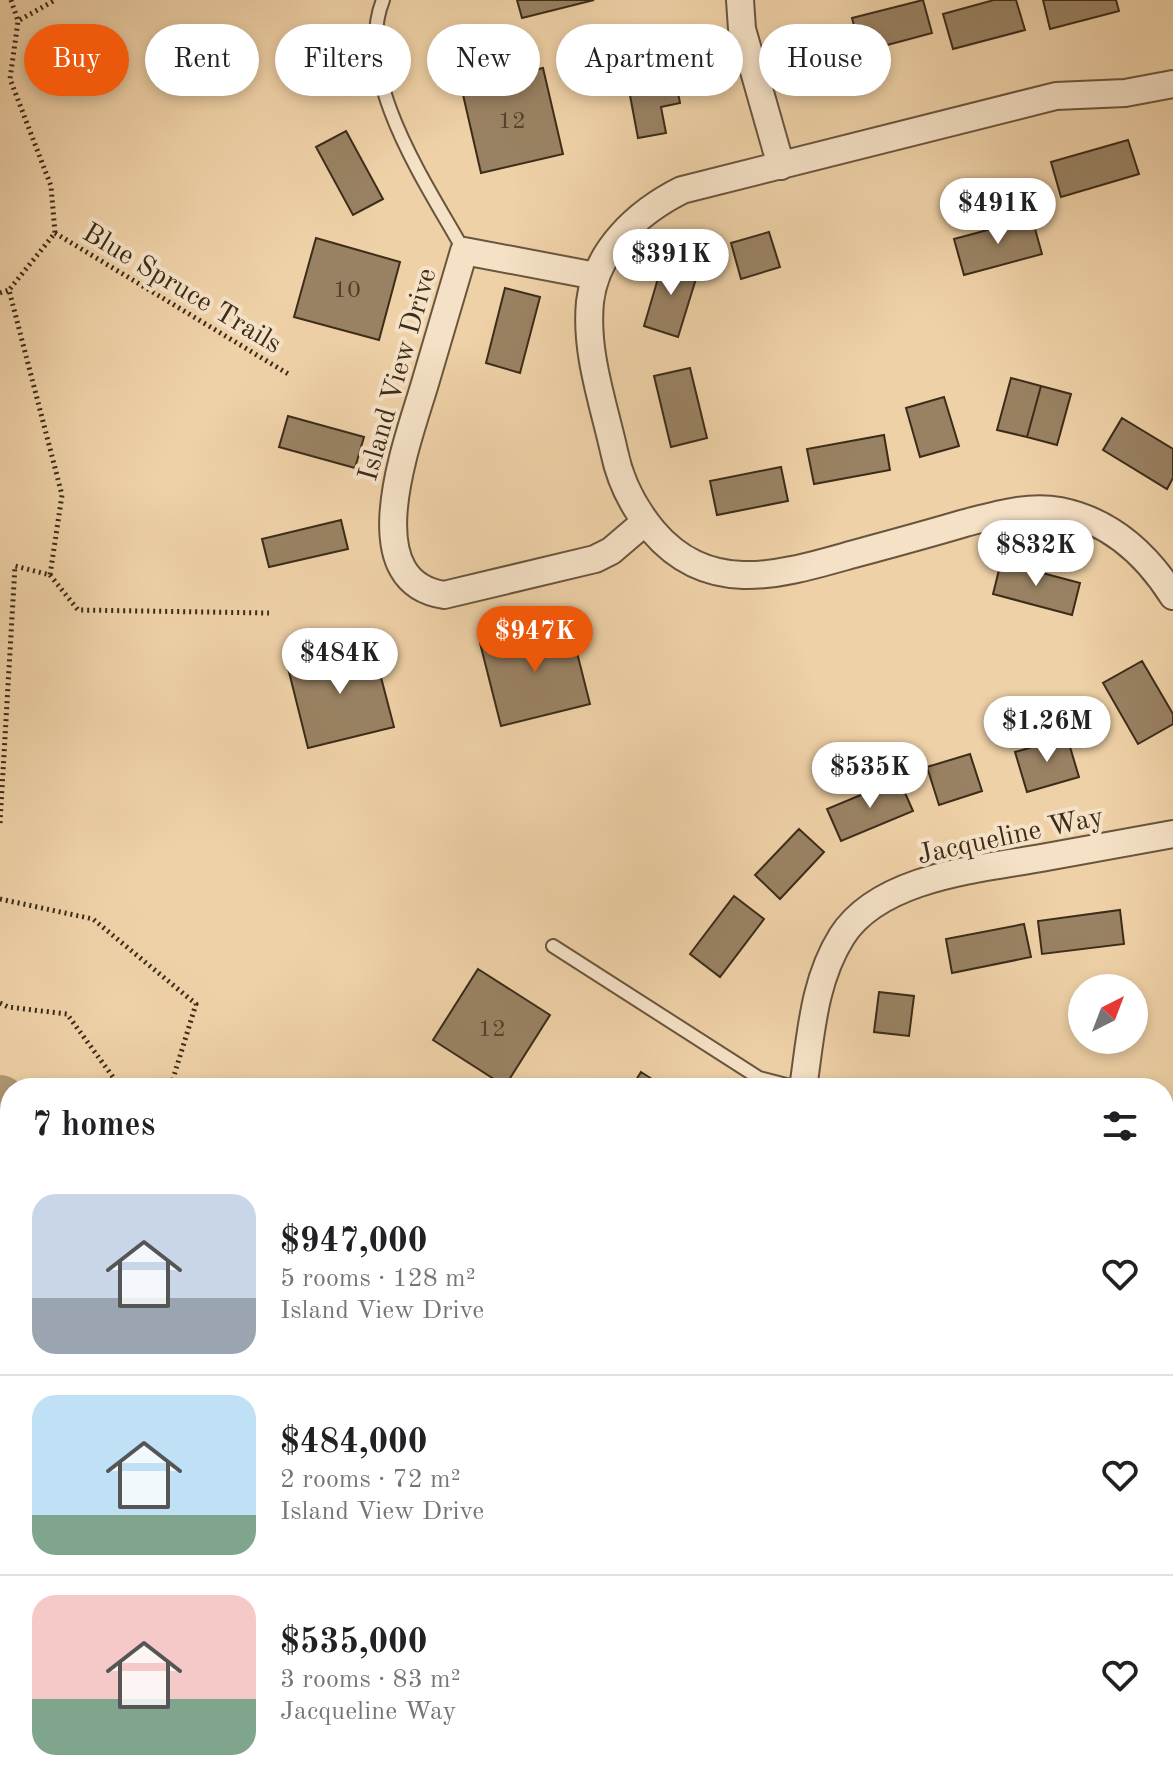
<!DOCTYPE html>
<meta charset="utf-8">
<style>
:root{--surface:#fff;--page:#f2f2f2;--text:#202124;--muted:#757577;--line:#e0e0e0;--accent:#ea580c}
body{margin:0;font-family:"Old Standard TT",serif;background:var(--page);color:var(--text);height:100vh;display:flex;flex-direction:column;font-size:30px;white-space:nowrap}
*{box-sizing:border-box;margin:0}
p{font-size:26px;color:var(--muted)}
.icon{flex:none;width:44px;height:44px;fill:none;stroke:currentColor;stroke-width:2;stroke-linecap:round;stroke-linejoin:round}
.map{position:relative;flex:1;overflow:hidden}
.details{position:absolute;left:0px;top:1078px;width:1174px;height:714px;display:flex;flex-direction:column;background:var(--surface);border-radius:32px 32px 0 0;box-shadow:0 4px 12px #0003}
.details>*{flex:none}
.banner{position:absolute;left:24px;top:24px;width:1126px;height:72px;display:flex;gap:16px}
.needle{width:52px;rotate:42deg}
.buttons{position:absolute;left:1068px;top:974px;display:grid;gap:16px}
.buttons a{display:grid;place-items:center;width:80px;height:80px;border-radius:50%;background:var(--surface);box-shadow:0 4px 12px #0003;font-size:40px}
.price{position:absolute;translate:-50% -68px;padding:0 18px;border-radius:28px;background:#fff;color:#222;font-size:26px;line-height:52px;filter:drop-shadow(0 2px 4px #0008)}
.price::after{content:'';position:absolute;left:50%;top:48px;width:24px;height:18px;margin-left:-12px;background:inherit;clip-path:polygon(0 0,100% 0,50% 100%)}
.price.on{background:var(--accent);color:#fff}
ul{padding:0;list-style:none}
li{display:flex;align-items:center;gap:24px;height:200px;padding:0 32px}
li+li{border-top:2px solid var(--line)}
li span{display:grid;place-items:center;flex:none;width:224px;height:160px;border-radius:24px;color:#555}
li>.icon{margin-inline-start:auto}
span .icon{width:96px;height:96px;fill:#fffc;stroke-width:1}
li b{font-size:34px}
h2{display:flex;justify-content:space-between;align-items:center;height:96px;padding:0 32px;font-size:34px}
.tag{padding:0 28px;border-radius:36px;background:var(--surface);box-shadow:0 4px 12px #0003;font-size:28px;line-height:72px}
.tag.on{background:var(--accent);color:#fff}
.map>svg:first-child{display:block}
</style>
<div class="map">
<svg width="1173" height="1791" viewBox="0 0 1173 1791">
<rect width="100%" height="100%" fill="#efd1a7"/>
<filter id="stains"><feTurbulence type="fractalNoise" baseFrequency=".0025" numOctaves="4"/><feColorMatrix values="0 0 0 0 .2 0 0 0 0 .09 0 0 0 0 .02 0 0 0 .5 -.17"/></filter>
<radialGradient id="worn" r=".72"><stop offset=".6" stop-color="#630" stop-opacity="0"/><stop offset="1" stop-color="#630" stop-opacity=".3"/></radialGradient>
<path fill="#d1b58f" stroke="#867054" stroke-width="2" d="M1173,1620V1791H927L940,1782H1164V1626Z"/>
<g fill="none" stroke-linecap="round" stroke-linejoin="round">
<path stroke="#b29977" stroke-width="52" d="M0,1101L10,1117
M215,1791L218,1782"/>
</g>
<path fill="#998263" stroke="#3c2c1a" stroke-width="2" d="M517,0H594L522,18Z
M923,0L932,33L861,52L852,18Z
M994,0H1016L1025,30L953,49L943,14Z
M1043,0H1116L1119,11L1050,29Z
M673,66L680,103L661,107L666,133L638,138L626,74Z
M543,68L563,154L481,173L461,86Z
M346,131L383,199L353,215L316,147Z
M1128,140L1139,174L1061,197L1051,162Z
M1032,218L1042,254L964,275L954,239Z
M769,232L780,267L741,279L731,243Z
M316,238L400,262L379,340L294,317Z
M664,258L699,269L678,337L644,326Z
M505,288L540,297L520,373L486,363Z
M690,368L707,438L671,447L654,376Z
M1011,378L1041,386L1027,437L997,430Z
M1041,386L1071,394L1057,445L1027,437Z
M944,397L959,446L920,457L906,408Z
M288,416L364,437L355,468L279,447Z
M1122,418L1173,449V478L1167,489L1103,450Z
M884,435L890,470L814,484L807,449Z
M781,467L788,501L717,515L710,481Z
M341,520L348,549L269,567L262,539Z
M1001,562L1080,583L1072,615L993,594Z
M569,621L590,704L501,726L480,643Z
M372,643L394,727L308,748L287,664Z
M1142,661L1173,714V724L1138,744L1103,683Z
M1067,737L1079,777L1027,792L1015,752Z
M970,754L982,791L939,805L927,767Z
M899,779L913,811L841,841L827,809Z
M799,829L824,852L780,899L755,875Z
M734,896L764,919L720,977L690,954Z
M1120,910L1124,944L1042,954L1038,921Z
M1024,924L1031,957L952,973L946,939Z
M478,969L550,1015L505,1086L433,1040Z
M879,992L914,996L909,1036L874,1032Z
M641,1072L666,1088H631Z
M867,1079L900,1083L899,1088H866Z
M1164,1742L1173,1761V1767L1164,1771Z"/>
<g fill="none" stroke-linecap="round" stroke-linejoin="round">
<g stroke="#69553d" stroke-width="16">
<path id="lane" d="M383,0C352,77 428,186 464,251
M553,946L759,1078L798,1088
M1164,1641L1173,1657"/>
</g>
<g stroke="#69553d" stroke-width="30">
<path id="street" d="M740,0L742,29L781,166
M1173,84L1125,93L1056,96L682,190C638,212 596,250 590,302C585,352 603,402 614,451C620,481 633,507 653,531C710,598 782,574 854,554C891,544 928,534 965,523C996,515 1028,505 1060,511C1110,521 1147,555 1173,596
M596,276L464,251C451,294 439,337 426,380C411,433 351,581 444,595L595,559L611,551L645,522
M803,1088C811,1036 813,982 842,936C880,877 979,869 1041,858C1085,850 1129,842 1173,834"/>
</g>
<g stroke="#3c2c1a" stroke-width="46">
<path id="primary" d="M1164,1593L1173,1588
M859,1791L872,1782"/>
</g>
<path stroke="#3c2c1a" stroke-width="5" stroke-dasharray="2 4" stroke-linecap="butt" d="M11,0L18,21
M55,233L290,375
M0,293L9,290
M50,575L78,610L269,613
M0,823L15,566L50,575L62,495L9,290L55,233L51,186L10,79L18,21L55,0
M0,899L93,919L196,1004L172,1082L173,1088
M0,1003L8,1007L67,1014L121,1088"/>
<use href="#lane" stroke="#f5e1c6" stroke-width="12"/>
<use href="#street" stroke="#f5e1c6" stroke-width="26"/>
<use href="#primary" stroke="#efd1a7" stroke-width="42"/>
</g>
<g text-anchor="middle" stroke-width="8" stroke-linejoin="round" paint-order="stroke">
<g font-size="24" fill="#53422c">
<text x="512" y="128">12</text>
<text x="347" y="297">10</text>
<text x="492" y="1036">12</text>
</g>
<g font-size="28" fill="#3c2c1a" stroke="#f5e1c6">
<text transform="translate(183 287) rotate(31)" y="10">Blue Spruce Trails</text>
<text transform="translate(396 374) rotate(-74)" y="10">Island View Drive</text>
<text transform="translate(1010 834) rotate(-12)" y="10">Jacqueline Way</text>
</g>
</g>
<rect width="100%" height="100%" filter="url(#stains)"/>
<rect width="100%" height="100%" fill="url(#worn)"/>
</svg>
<div class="buttons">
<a><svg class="needle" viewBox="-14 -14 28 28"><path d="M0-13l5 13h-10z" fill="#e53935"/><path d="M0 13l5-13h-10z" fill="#757577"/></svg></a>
</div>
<b class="price" style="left:998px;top:246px">$491K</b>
<b class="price" style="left:671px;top:297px">$391K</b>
<b class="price" style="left:1036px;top:588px">$832K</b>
<b class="price on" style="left:535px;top:674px">$947K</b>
<b class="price" style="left:340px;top:696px">$484K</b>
<b class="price" style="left:1047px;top:764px">$1.26M</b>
<b class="price" style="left:870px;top:810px">$535K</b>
<div class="banner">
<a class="tag on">Buy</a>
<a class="tag">Rent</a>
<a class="tag">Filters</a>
<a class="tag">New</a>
<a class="tag">Apartment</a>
<a class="tag">House</a>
</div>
<section class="details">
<h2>7 homes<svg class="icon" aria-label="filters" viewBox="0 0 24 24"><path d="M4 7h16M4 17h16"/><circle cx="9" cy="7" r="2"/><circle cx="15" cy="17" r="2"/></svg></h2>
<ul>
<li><span style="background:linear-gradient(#c9d6e8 65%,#9aa5b1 0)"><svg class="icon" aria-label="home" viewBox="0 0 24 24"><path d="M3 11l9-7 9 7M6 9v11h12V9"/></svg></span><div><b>$947,000</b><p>5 rooms · 128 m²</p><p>Island View Drive</p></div><svg class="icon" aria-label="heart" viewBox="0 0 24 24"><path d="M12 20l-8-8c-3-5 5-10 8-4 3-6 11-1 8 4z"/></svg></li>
<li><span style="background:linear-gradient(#bfe0f5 75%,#7fa58c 0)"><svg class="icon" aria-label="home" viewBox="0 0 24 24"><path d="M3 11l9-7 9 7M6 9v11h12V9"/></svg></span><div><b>$484,000</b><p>2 rooms · 72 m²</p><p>Island View Drive</p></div><svg class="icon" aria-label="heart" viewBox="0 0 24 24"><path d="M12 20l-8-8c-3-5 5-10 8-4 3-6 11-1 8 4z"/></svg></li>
<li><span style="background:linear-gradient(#f6c9c9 65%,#7fa58c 0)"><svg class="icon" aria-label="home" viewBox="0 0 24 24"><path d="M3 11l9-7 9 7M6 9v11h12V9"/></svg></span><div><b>$535,000</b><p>3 rooms · 83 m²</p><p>Jacqueline Way</p></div><svg class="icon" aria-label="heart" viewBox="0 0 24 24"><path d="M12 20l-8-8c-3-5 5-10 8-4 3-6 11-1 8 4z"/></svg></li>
</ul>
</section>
</div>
